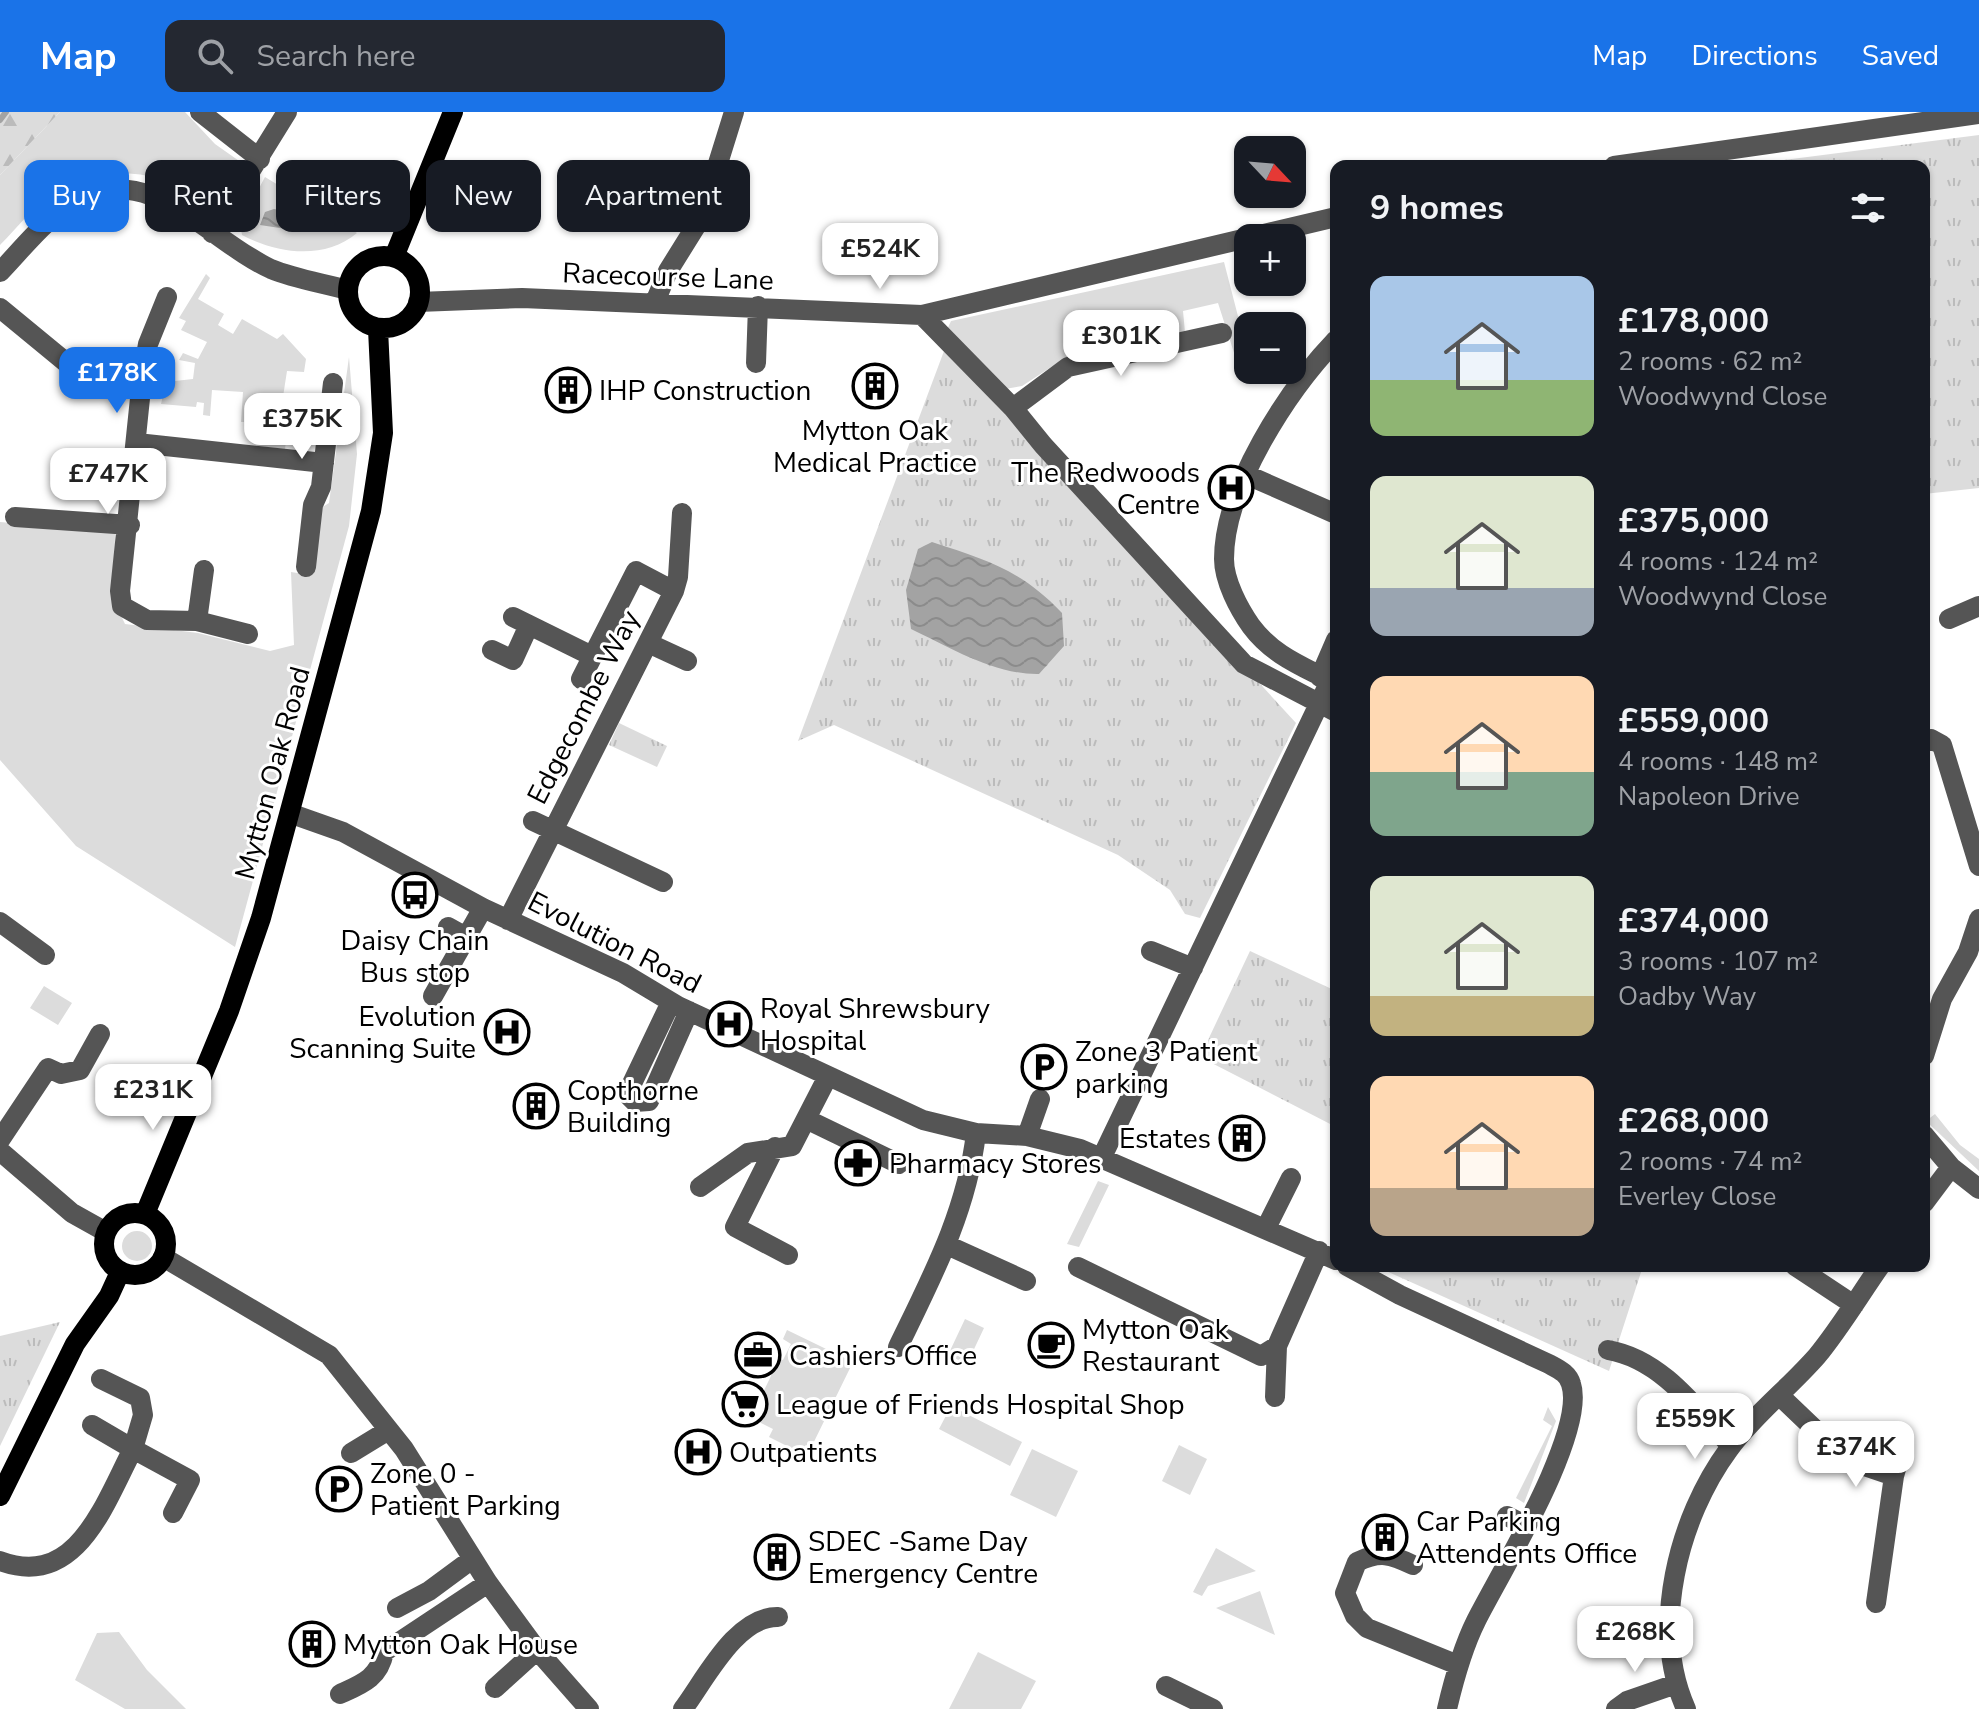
<!DOCTYPE html>
<meta charset="utf-8">
<style>
:root{--surface:#171b24;--page:#242831;--text:#f1f3f6;--muted:#9ea1a6;--accent:#1a73e8}
body{margin:0;font-family:"Nunito Sans",sans-serif;background:var(--page);color:var(--text);height:100vh;display:flex;flex-direction:column;font-size:30px;white-space:nowrap}
*{box-sizing:border-box;margin:0}
p{font-size:26px;color:var(--muted)}
.icon{flex:none;width:44px;height:44px;fill:none;stroke:currentColor;stroke-width:2;stroke-linecap:round;stroke-linejoin:round}
.map{position:relative;flex:1;overflow:hidden}
.details{position:absolute;left:1330px;top:48px;width:600px;height:1112px;display:flex;flex-direction:column;background:var(--surface);border-radius:16px;box-shadow:0 2px 6px #0004}
.details>*{flex:none}
.top-card{position:absolute;left:24px;top:48px;width:760px;height:72px;display:flex;gap:16px}
.needle{width:52px;rotate:116deg}
.controls{position:absolute;left:1234px;top:24px;display:grid;gap:16px}
.controls a{display:grid;place-items:center;width:72px;height:72px;border-radius:16px;background:var(--surface);box-shadow:0 2px 6px #0004;font-size:40px}
.price{position:absolute;translate:-50% -68px;padding:0 18px;border-radius:16px;background:#fff;color:#222;font-size:26px;line-height:52px;filter:drop-shadow(0 2px 4px #0008)}
.price::after{content:'';position:absolute;left:50%;top:48px;width:24px;height:18px;margin-left:-12px;background:inherit;clip-path:polygon(0 0,100% 0,50% 100%)}
.price.active{background:var(--accent);color:#fff}
ul{padding:0;list-style:none}
li{display:flex;align-items:center;gap:24px;height:200px;padding:0 40px}
li span{display:grid;place-items:center;flex:none;width:224px;height:160px;border-radius:16px;color:#555}
li>.icon{margin-inline-start:auto}
span .icon{width:96px;height:96px;fill:#fffc;stroke-width:1}
li b{font-size:34px}
h2{display:flex;justify-content:space-between;align-items:center;height:96px;padding:0 40px;font-size:34px}
.chip{padding:0 28px;border-radius:16px;background:var(--surface);box-shadow:0 2px 6px #0004;font-size:28px;line-height:72px}
.chip.active{background:var(--accent);color:#fff}
header{display:flex;align-items:center;gap:48px;box-sizing:border-box;height:112px;padding:0 40px;background:var(--accent);color:#fff}
header strong{font-size:38px}
nav{display:flex;gap:44px;margin-inline-start:auto;font-size:28px}
.search{width:560px;height:72px;background:var(--page);display:flex;align-items:center;gap:20px;box-sizing:border-box;padding:0 28px;border-radius:16px;color:var(--muted);font-size:30px}
.map>svg:first-child{display:block}
</style>
<header>
<strong>Map</strong>
<div class="search"><svg class="icon" aria-label="search" viewBox="0 0 24 24"><circle cx="10" cy="10" r="6"/><path d="M15 15l6 6"/></svg>Search here</div>
<nav><a>Map</a><a>Directions</a><a>Saved</a></nav>
</header>
<div class="map">
<svg width="1979" height="1597" viewBox="0 0 1979 1597">
<defs>
<pattern id="forest-firs" width="22" height="20" patternUnits="userSpaceOnUse" patternTransform="scale(2)"><rect width="22" height="20" fill="#dcdcdc"/><path d="M5 1l3.5 6h-7zM16 11l3.5 6h-7z" fill="#bbb"/></pattern>
<pattern id="park-tufts" width="24" height="20" patternUnits="userSpaceOnUse" patternTransform="scale(2)"><rect width="24" height="20" fill="#dcdcdc"/><path d="M3 7l-1-3M5 7V3M7 7l1-3M15 17l-1-3M17 17v-4M19 17l1-3" fill="none" stroke="#bbb"/></pattern>
<pattern id="water-waves" width="16" height="10" patternUnits="userSpaceOnUse" patternTransform="scale(2)"><rect width="16" height="10" fill="#a3a3a3"/><path d="M0 5q4-4 8 0t8 0" fill="none" stroke="#8b8b8b"/></pattern>
</defs>
<rect width="100%" height="100%" fill="#fff"/>
<path fill="#dcdcdc" fill-rule="evenodd" d="M60,0H185L215,32L242,51L219,82L201,84C159,59 96,50 53,80C34,94 17,116 0,133V63Z
M265,65L357,121C325,148 278,142 242,123L240,112ZM285,97L317,108L295,118L281,115Z
M1224,150L1248,243L1236,247L1218,191L1183,199L1185,220L1065,246L1022,274L1005,277L946,220L951,209Z
M206,162L210,166L198,187L224,202L218,213L233,222L242,207L277,227L283,222L306,247L304,260L287,259L280,304L269,303V311L288,314L285,337L258,334L251,327L253,297H245L244,310H241L243,280L212,278L210,304L203,303L204,291L197,290L196,295L161,292L166,270L193,267L195,251L179,248L183,241L198,247L207,230L181,218L186,209L179,206Z
M349,245L357,342L349,414L235,835L76,734L0,648V410L115,420L114,489L125,512L198,521L270,539L294,533L291,460L310,463L321,396L329,391Z
M44,874L72,891L58,913L30,896Z
M1935,1002L1960,1033L1979,1047V1059L1926,1009Z
M1098,1069L1109,1073L1079,1135L1067,1132Z
M122 1134a15 15 0 1 1 30 0a15 15 0 1 1-30 0Z
M965,1207L984,1216L967,1252L948,1243Z
M787,1218L853,1250L807,1344L769,1325L773,1317L751,1306L779,1247L783,1248L791,1232L783,1227Z
M951,1294L1022,1330L1010,1354L939,1317Z
M1548,1295L1556,1309L1524,1391L1516,1386L1552,1314L1543,1308Z
M1179,1333L1207,1347L1190,1383L1162,1369Z
M1032,1337L1078,1359L1056,1405L1010,1383Z
M1216,1436L1256,1459L1208,1474L1202,1484L1193,1480Z
M1260,1479L1275,1523L1216,1496Z
M119,1520L147,1558L186,1597H125L75,1568L97,1521Z
M978,1540L1036,1569L1021,1597H949Z"/>
<path fill="url(#forest-firs)" d="M0,0H60L0,63Z"/>
<path fill="url(#park-tufts)" d="M1979,23V376L1924,382V54H1738Z
M947,231L1296,611L1200,806L1185,802L1170,778L1118,743L834,613L798,629Z
M619,611L667,634L657,655L609,633Z
M1250,839L1336,879V1015L1200,945Z
M1375,1154H1643L1609,1259Z
M60,1210L0,1334V1224Z"/>
<path fill="url(#water-waves)" d="M274,97L304,103L320,113L306,120L260,113L265,100Z
M932,430C987,448 1021,458 1062,501L1064,534L1039,562C995,563 949,535 911,517L906,478L918,437Z"/>
<g fill="none" stroke-linecap="round" stroke-linejoin="round">
<path stroke="#a3a3a3" stroke-width="6" d="M0,8L6,0"/>
<path stroke="#555" stroke-width="20" d="M200,0L260,47
M1614,54L1979,2
M212,121L287,0
M0,160C25,134 49,102 81,86C153,51 211,130 271,157C295,167 323,171 348,178
M167,185L148,232L142,267L120,479L122,494L147,508L197,509L248,522
M418,190L522,186L922,203L1336,105
M655,190L668,159L701,106L734,0
M0,196L68,252L88,261L142,267
M922,203L1013,296L1043,333L1244,552L1336,600
M1336,228C1288,278 1224,375 1224,447C1224,469 1239,497 1251,514C1274,545 1305,555 1336,572
M756,251L758,194
M1013,296L1068,255L1222,221
M137,331L324,351
M1247,363L1336,402
M15,405L130,413
M306,455L313,393L321,375L333,271
M513,505L592,544
M1949,507L1979,494
M197,509L204,458
M648,531L687,549
M492,538L513,548L529,513
M1320,565L1336,528
M581,567L636,459L674,479
M1924,630L1931,627L1942,633L1979,754
M292,702L343,720L483,796L623,861L678,894L923,1008L976,1021L1027,1024L1080,1037L1336,1148
M533,709L663,770
M508,808L674,479L678,465L682,401
M0,810L45,843
M448,815L466,825
M1151,839L1193,856
M433,884L483,796
M671,890L627,982L635,990L649,989L689,899
M1924,944L1942,887L1968,840L1979,807
M806,1007L899,1052
M1924,1023L1951,1055L1979,1077
M1027,1024L1040,987
M0,1028L48,956L61,962L80,958L100,922
M775,1035L735,1115L788,1143
M0,1039L72,1101L106,1120
M1102,1045L1330,569
M700,1075L748,1041L792,1034L827,966
M1924,1091L1951,1055
M1266,1116L1291,1066
M947,1133L1026,1169
M163,1145L329,1243L404,1337L488,1471L537,1538L589,1597
M1347,1154L1400,1183L1549,1252C1558,1257 1568,1261 1571,1272C1587,1320 1499,1463 1476,1509C1462,1537 1454,1567 1447,1597
M1795,1154L1854,1193
M1078,1155L1261,1244L1277,1234
M898,1235C932,1165 967,1099 976,1021
M1608,1238C1661,1247 1696,1296 1731,1334
M101,1267L140,1286L143,1303L133,1337L190,1368L173,1401
M1780,1284L1847,1348L1894,1364L1876,1491
M1275,1285L1277,1234L1319,1139
M351,1341L387,1319
M1894,1364L1901,1339
M1507,1404L1527,1414
M0,1449C77,1478 105,1390 133,1337L92,1313
M1413,1453C1390,1442 1380,1439 1357,1450L1345,1481L1355,1504L1367,1516L1458,1553
M397,1496L429,1479L471,1448
M1166,1574L1213,1597
M495,1576L537,1538
M340,1582C362,1572 379,1566 384,1540L488,1471
M683,1597C705,1568 736,1504 778,1505
M1616,1597L1627,1589L1676,1572
M1686,1597C1650,1516 1678,1406 1729,1337C1754,1303 1789,1276 1817,1244C1840,1216 1859,1184 1880,1154"/>
<path stroke="#000" stroke-width="20" d="M348 180a36 36 0 1 1 72 0a36 36 0 1 1-72 0Z
M394,145L453,0
M104 1132a31 31 0 1 1 62 0a31 31 0 1 1-62 0Z
M145,1102L229,899L261,806L371,399L383,321L378,217
M0,1384L75,1232L109,1184L120,1160"/>
</g>
<defs>
<g id="building-ring" transform="scale(2.3)"><circle r="9.5" fill="#fff" stroke="#000" stroke-width="1.5"/><path d="M-4-6H4V6H1V3H-1V6H-4ZM-2.5-4.3h1.7v1.8h-1.7ZM.8-4.3h1.7v1.8H.8ZM-2.5-1h1.7V.8h-1.7ZM.8-1h1.7V.8H.8Z" fill="#000"/></g>
<g id="hospital-ring" transform="scale(2.3)"><circle r="9.5" fill="#fff" stroke="#000" stroke-width="1.5"/><path d="M-5-5h3v3.5h4V-5h3V5h-3V1.5h-4V5h-3Z" fill="#000"/></g>
<g id="bus-ring" transform="scale(2.3)"><circle r="9.5" fill="#fff" stroke="#000" stroke-width="1.5"/><path d="M-5-6H5V4H4V6H2V4H-2V6H-4V4H-5ZM-3.5-4V0h7V-4ZM-3.5 1.2v1.5H-2V1.2ZM2 1.2v1.5H3.5V1.2Z" fill="#000"/></g>
<g id="parking-ring" transform="scale(2.3)"><circle r="9.5" fill="#fff" stroke="#000" stroke-width="1.5"/><path d="M-3.5-5.5H1a3.5 3.5 0 0 1 0 7H-1V5.5H-3.5ZM-1-3.4V-.6H.8a1.4 1.4 0 0 0 0-2.8Z" fill="#000"/></g>
<g id="pharmacy-ring" transform="scale(2.3)"><circle r="9.5" fill="#fff" stroke="#000" stroke-width="1.5"/><path d="M-2-6h4v4h4v4h-4v4h-4v-4h-4v-4h4Z" fill="#000"/></g>
<g id="cafe-ring" transform="scale(2.3)"><circle r="9.5" fill="#fff" stroke="#000" stroke-width="1.5"/><path d="M-5.5-4.5H6V0H3Q3 3.5 0 3.5H-2.5Q-5.5 3.5-5.5 0ZM3-3.2v2h1.7v-2ZM-6 4.5H4V6H-6Z" fill="#000"/></g>
<g id="office-ring" transform="scale(2.3)"><circle r="9.5" fill="#fff" stroke="#000" stroke-width="1.5"/><path d="M-6-3h4V-5.5h4V-3h4V5H-6ZM-1-4.5V-3h2v-1.5ZM-6 0V1H6V0Z" fill="#000"/></g>
<g id="supermarket-ring" transform="scale(2.3)"><circle r="9.5" fill="#fff" stroke="#000" stroke-width="1.5"/><path d="M-6-5.5h2.5l.6 2H6L4.5 2H-2.5L-4.4-4H-6ZM-1.5 3.2a1.3 1.3 0 1 0 .1 0ZM3 3.2a1.3 1.3 0 1 0 .1 0Z" fill="#000"/></g>
</defs>
<g fill-rule="evenodd">
<use href="#building-ring" x="875" y="274"/>
<use href="#building-ring" x="568" y="278"/>
<use href="#hospital-ring" x="1231" y="376"/>
<use href="#bus-ring" x="415" y="783"/>
<use href="#hospital-ring" x="729" y="912"/>
<use href="#hospital-ring" x="507" y="920"/>
<use href="#parking-ring" x="1044" y="955"/>
<use href="#building-ring" x="536" y="994"/>
<use href="#building-ring" x="1242" y="1026"/>
<use href="#pharmacy-ring" x="858" y="1051"/>
<use href="#cafe-ring" x="1051" y="1233"/>
<use href="#office-ring" x="758" y="1243"/>
<use href="#supermarket-ring" x="745" y="1292"/>
<use href="#hospital-ring" x="698" y="1340"/>
<use href="#parking-ring" x="339" y="1377"/>
<use href="#building-ring" x="1385" y="1425"/>
<use href="#building-ring" x="777" y="1445"/>
<use href="#building-ring" x="312" y="1532"/>
</g>
<g text-anchor="middle" stroke-width="6" stroke-linejoin="round" paint-order="stroke">
<g font-size="28" fill="#000" stroke="#fff">
<text transform="translate(668 164) rotate(2)" y="10">Racecourse Lane</text>
<text transform="translate(583 595) rotate(-63)" y="10">Edgecombe Way</text>
<text transform="translate(272 661) rotate(-75)" y="10">Mytton Oak Road</text>
<text transform="translate(615 830) rotate(27)" y="10">Evolution Road</text>
</g>
<g font-size="28" fill="#000" stroke="#fff" text-anchor="start">
<text x="599" y="288">IHP Construction</text>
<text x="875" y="328" text-anchor="middle">Mytton Oak<tspan x="875" dy="32">Medical Practice</tspan></text>
<text x="1200" y="370" text-anchor="end">The Redwoods<tspan x="1200" dy="32">Centre</tspan></text>
<text x="415" y="838" text-anchor="middle">Daisy Chain<tspan x="415" dy="32">Bus stop</tspan></text>
<text x="760" y="906">Royal Shrewsbury<tspan x="760" dy="32">Hospital</tspan></text>
<text x="476" y="914" text-anchor="end">Evolution<tspan x="476" dy="32">Scanning Suite</tspan></text>
<text x="1075" y="949">Zone 3 Patient<tspan x="1075" dy="32">parking</tspan></text>
<text x="567" y="988">Copthorne<tspan x="567" dy="32">Building</tspan></text>
<text x="1211" y="1036" text-anchor="end">Estates</text>
<text x="889" y="1061">Pharmacy Stores</text>
<text x="1082" y="1227">Mytton Oak<tspan x="1082" dy="32">Restaurant</tspan></text>
<text x="789" y="1253">Cashiers Office</text>
<text x="776" y="1302">League of Friends Hospital Shop</text>
<text x="729" y="1350">Outpatients</text>
<text x="370" y="1371">Zone 0 -<tspan x="370" dy="32">Patient Parking</tspan></text>
<text x="1416" y="1419">Car Parking<tspan x="1416" dy="32">Attendents Office</tspan></text>
<text x="808" y="1439">SDEC -Same Day<tspan x="808" dy="32">Emergency Centre</tspan></text>
<text x="343" y="1542">Mytton Oak House</text>
</g>
</g>
</svg>
<div class="controls">
<a><svg class="needle" viewBox="-14 -14 28 28"><path d="M0-13l5 13h-10z" fill="#e53935"/><path d="M0 13l5-13h-10z" fill="#9ea1a6"/></svg></a>
<a>+</a>
<a>−</a>
</div>
<b class="price" style="left:880px;top:179px">£524K</b>
<b class="price" style="left:1121px;top:266px">£301K</b>
<b class="price active" style="left:117px;top:303px">£178K</b>
<b class="price" style="left:302px;top:349px">£375K</b>
<b class="price" style="left:108px;top:404px">£747K</b>
<b class="price" style="left:153px;top:1020px">£231K</b>
<b class="price" style="left:1695px;top:1349px">£559K</b>
<b class="price" style="left:1856px;top:1377px">£374K</b>
<b class="price" style="left:1635px;top:1562px">£268K</b>
<div class="top-card">
<a class="chip active">Buy</a>
<a class="chip">Rent</a>
<a class="chip">Filters</a>
<a class="chip">New</a>
<a class="chip">Apartment</a>
</div>
<section class="details">
<h2>9 homes<svg class="icon" aria-label="filters" viewBox="0 0 24 24"><path d="M4 7h16M4 17h16"/><circle cx="9" cy="7" r="2"/><circle cx="15" cy="17" r="2"/></svg></h2>
<ul>
<li><span style="background:linear-gradient(#a9c7e8 65%,#8fb573 0)"><svg class="icon" aria-label="home" viewBox="0 0 24 24"><path d="M3 11l9-7 9 7M6 9v11h12V9"/></svg></span><div><b>£178,000</b><p>2 rooms · 62 m²</p><p>Woodwynd Close</p></div></li>
<li><span style="background:linear-gradient(#dfe7d0 70%,#9aa5b1 0)"><svg class="icon" aria-label="home" viewBox="0 0 24 24"><path d="M3 11l9-7 9 7M6 9v11h12V9"/></svg></span><div><b>£375,000</b><p>4 rooms · 124 m²</p><p>Woodwynd Close</p></div></li>
<li><span style="background:linear-gradient(#ffd9b3 60%,#7fa58c 0)"><svg class="icon" aria-label="home" viewBox="0 0 24 24"><path d="M3 11l9-7 9 7M6 9v11h12V9"/></svg></span><div><b>£559,000</b><p>4 rooms · 148 m²</p><p>Napoleon Drive</p></div></li>
<li><span style="background:linear-gradient(#dfe7d0 75%,#c2b280 0)"><svg class="icon" aria-label="home" viewBox="0 0 24 24"><path d="M3 11l9-7 9 7M6 9v11h12V9"/></svg></span><div><b>£374,000</b><p>3 rooms · 107 m²</p><p>Oadby Way</p></div></li>
<li><span style="background:linear-gradient(#ffd9b3 70%,#b9a48a 0)"><svg class="icon" aria-label="home" viewBox="0 0 24 24"><path d="M3 11l9-7 9 7M6 9v11h12V9"/></svg></span><div><b>£268,000</b><p>2 rooms · 74 m²</p><p>Everley Close</p></div></li>
</ul>
</section>
</div>
